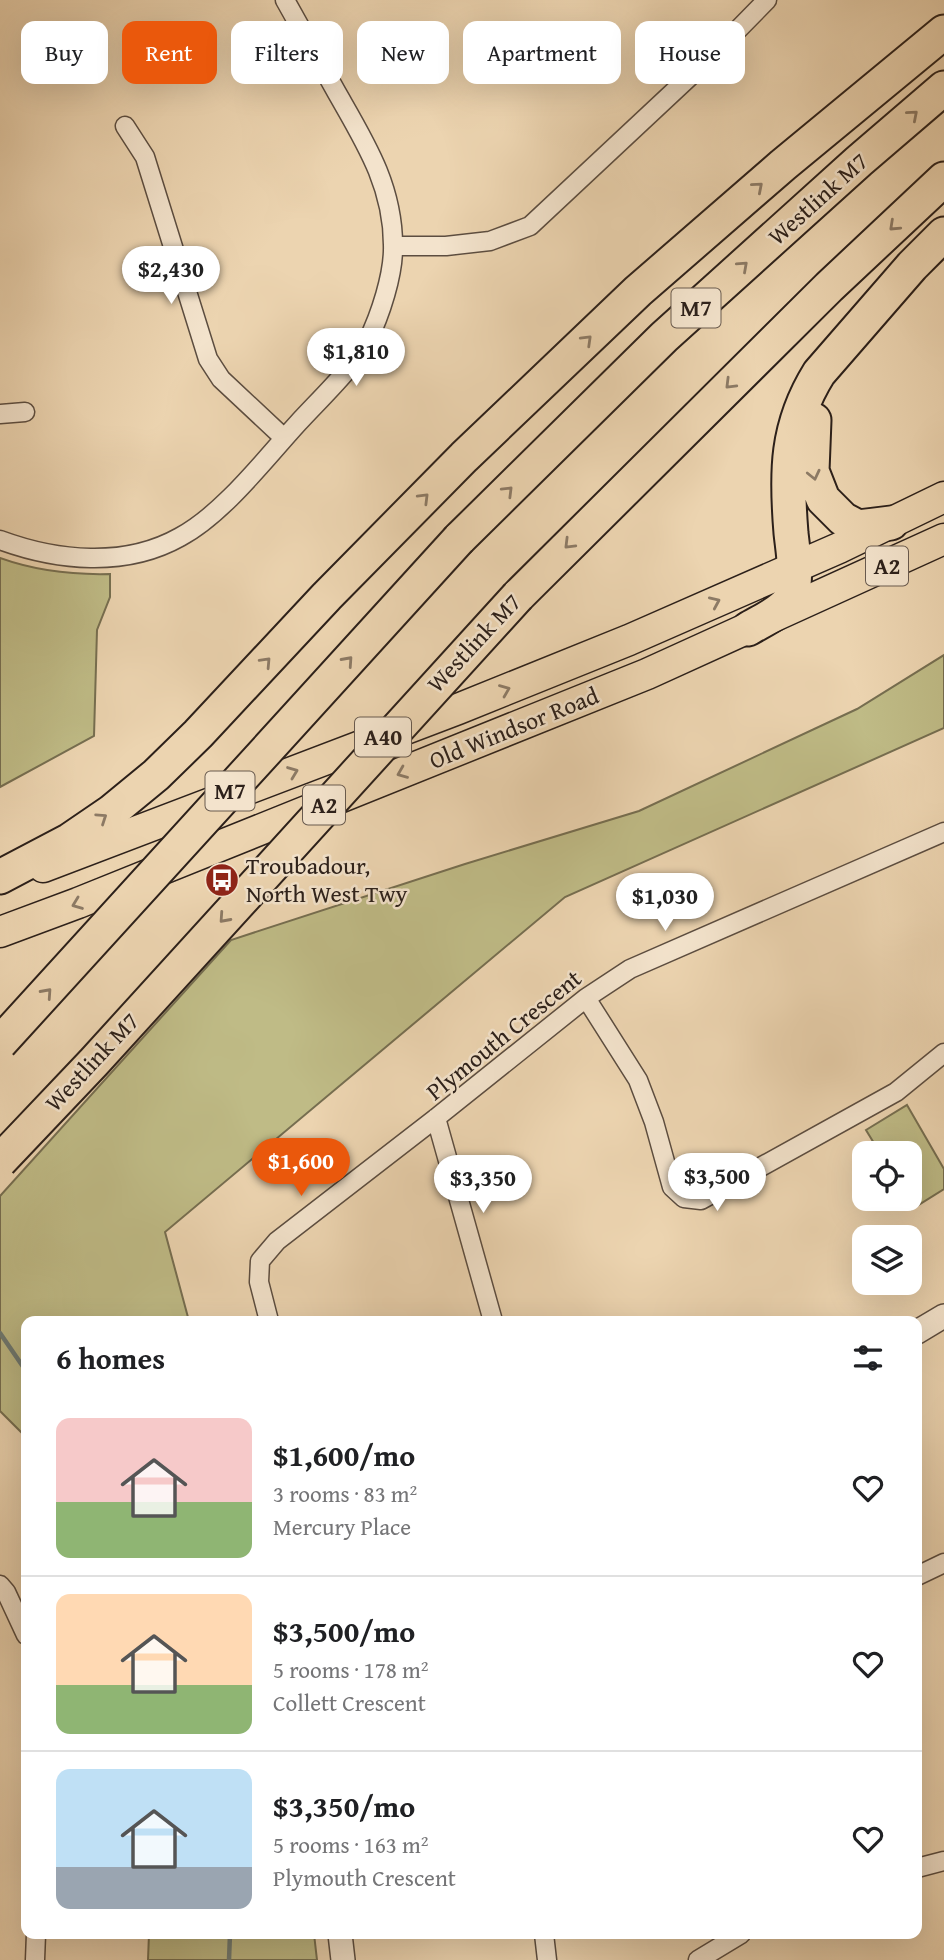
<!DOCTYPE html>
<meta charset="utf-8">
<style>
:root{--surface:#fff;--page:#f2f2f2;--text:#202124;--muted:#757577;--line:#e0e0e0;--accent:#ea580c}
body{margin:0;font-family:"Gentium Book Plus",serif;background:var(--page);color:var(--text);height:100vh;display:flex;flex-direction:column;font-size:26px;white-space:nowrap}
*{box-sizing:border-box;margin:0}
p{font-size:23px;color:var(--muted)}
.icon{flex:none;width:38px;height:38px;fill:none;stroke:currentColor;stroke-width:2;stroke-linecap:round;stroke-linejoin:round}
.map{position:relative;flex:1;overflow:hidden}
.panel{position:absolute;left:21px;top:1316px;width:901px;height:623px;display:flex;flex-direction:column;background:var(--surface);border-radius:14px;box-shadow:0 7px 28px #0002}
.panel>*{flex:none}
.hud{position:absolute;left:21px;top:21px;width:903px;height:63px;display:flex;gap:14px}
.controls{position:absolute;left:852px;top:1141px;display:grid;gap:14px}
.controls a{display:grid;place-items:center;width:70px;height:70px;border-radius:14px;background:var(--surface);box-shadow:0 7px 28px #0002;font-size:35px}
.price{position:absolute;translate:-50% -60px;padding:0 16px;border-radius:24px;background:#fff;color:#222;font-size:23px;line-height:46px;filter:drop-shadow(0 2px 4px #0008)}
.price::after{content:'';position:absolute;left:50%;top:42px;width:21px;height:16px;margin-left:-10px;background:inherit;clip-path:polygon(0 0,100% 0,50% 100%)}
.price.active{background:var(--accent);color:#fff}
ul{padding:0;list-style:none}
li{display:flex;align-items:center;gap:21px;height:175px;padding:0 35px}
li+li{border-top:2px solid var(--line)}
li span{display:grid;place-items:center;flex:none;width:196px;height:140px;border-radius:14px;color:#555}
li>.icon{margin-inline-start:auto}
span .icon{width:84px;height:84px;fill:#fffc;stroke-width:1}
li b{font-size:30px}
h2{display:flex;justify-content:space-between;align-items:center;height:84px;padding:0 35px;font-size:30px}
.tag{padding:0 24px;border-radius:14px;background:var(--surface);box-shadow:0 7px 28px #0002;font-size:24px;line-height:63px}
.tag.active{background:var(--accent);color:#fff}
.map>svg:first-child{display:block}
</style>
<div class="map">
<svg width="944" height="1960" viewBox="0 0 944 1960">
<rect width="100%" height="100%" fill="#ecd4b0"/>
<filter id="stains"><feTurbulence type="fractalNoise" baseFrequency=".00286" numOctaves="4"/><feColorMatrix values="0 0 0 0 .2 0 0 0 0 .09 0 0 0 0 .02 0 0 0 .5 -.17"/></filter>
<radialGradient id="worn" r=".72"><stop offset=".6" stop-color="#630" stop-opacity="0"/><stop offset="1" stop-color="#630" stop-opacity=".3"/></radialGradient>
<path fill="#bfbb86" stroke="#766e50" stroke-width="2" d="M0,558C36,571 71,575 110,574V597L97,630L94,736L0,787Z
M944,655V728L565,897L165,1232L189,1321H26V1437L0,1411V1196L231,940L465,864L639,811L857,709Z
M907,1105L944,1169V1189L912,1209L906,1199H910V1153H880L866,1130Z
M149,1934H314L317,1960H148Z"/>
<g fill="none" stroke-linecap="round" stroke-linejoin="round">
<path stroke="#6e7b75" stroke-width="4.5" d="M0,1333L26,1371
M229,1960L230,1934"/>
<g stroke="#5c4d40" stroke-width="21">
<path id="minor" d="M125,126L145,157L208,359L221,379L284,438
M394,246H446L490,241L530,226L715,53L767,0
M0,414L25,412
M0,540C57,561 125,568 180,537C223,514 265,459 298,423C318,401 354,367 367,342C380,316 394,274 393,245C393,186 365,142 337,93C320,62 302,31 285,0
M586,998L638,1080L654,1122L672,1187L684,1198L701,1200L896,1092L944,1053
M436,1118L493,1321
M269,1321L259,1282L260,1261L277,1241L436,1118L586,998L630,969L944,832
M917,1576L944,1563
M0,1585L6,1592L26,1635
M917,1868L944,1861
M544,1934L547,1960
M35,1960L36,1934
M698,1960L741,1934"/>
</g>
<g stroke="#5c4d40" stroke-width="26">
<path id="tertiary" d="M917,1332L944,1316
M340,1934L343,1960"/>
</g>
<g stroke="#2c201a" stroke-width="33">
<path id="trunk" d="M43,867L458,709L629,640L839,548L944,497
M0,932L78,903L647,674L944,539"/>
</g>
<g stroke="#2c201a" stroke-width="37">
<path id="motorway" d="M814,420L812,471L823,499L843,519L858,527L891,523
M459,539L664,337L859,161L944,88
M518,596L829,287L944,179
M748,629C761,621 785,611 791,597C798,578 793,552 791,533C786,472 786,426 819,373L912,266L944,234
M0,877L70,840L111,812L156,775L198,734L327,596L464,457L638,291L783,165L944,32"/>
</g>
<use href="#minor" stroke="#f3e3cc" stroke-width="18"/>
<use href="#tertiary" stroke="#f3e3cc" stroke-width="23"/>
<use href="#trunk" stroke="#ecd4b0" stroke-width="30"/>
<use href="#motorway" stroke="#ecd4b0" stroke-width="33"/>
<g stroke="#2c201a" stroke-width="37" stroke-linecap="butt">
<path id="motorway-bridge" d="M0,1043L459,539
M0,1161L94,1062L518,596"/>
</g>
<use href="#motorway-bridge" stroke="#ecd4b0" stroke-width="33"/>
</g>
<defs><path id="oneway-chevron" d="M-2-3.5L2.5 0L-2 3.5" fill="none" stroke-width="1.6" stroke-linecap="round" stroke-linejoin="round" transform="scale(1.75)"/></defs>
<g stroke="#8c7a65">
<use href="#oneway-chevron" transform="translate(913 115) rotate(-41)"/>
<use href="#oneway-chevron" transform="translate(758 187) rotate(-41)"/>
<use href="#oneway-chevron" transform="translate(894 226) rotate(137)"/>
<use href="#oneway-chevron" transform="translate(743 266) rotate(-42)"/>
<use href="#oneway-chevron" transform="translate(587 340) rotate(-44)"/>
<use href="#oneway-chevron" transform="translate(730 384) rotate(135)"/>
<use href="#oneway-chevron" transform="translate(814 475) rotate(77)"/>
<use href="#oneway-chevron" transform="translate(508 491) rotate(-45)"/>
<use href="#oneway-chevron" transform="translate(424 498) rotate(-45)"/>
<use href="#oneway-chevron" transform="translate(569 544) rotate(135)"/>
<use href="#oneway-chevron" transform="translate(715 602) rotate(-24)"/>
<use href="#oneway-chevron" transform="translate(348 661) rotate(-48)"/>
<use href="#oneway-chevron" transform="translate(266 662) rotate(-47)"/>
<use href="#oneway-chevron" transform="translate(505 690) rotate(-22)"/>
<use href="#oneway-chevron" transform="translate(293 772) rotate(-21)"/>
<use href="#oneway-chevron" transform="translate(402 773) rotate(158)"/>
<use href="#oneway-chevron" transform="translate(102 818) rotate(-34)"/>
<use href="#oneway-chevron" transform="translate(77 904) rotate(159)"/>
<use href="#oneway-chevron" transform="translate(224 918) rotate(132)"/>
<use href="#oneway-chevron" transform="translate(47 993) rotate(-48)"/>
</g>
<defs>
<g id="bus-disc" transform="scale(1.75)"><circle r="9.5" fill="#8f2418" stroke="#f3e3cc"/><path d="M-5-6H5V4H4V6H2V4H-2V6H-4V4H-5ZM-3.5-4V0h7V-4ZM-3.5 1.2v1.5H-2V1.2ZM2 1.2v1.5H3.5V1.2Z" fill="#fff"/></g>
</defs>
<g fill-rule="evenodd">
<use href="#bus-disc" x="222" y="880"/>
</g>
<g text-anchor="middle" stroke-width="5" stroke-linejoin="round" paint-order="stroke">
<g fill="#f3e3cc" stroke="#685a4f" stroke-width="2">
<rect x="671.5" y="288.5" width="49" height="39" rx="5"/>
<rect x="866" y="546.5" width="42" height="39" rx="5"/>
<rect x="355" y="717.5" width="56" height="39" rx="5"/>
<rect x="205.5" y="771.5" width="49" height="39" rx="5"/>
<rect x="303" y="785.5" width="42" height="39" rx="5"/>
</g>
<g font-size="23" font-weight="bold" fill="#2c201a">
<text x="696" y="316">M7</text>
<text x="887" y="574">A2</text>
<text x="383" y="745">A40</text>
<text x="230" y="799">M7</text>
<text x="324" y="813">A2</text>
</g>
<g font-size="24" fill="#2c201a" stroke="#f3e3cc">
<text transform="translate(818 199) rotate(-42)" y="8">Westlink M7</text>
<text transform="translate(474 643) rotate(-47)" y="8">Westlink M7</text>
<text transform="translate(514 728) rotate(-22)" y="8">Old Windsor Road</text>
<text transform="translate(504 1035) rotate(-39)" y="8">Plymouth Crescent</text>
<text transform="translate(92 1062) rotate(-47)" y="8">Westlink M7</text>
</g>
<g font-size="24" fill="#2c201a" stroke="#f3e3cc" text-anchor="start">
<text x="246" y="874">Troubadour,<tspan x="246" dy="28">North West Twy</tspan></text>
</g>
</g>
<rect width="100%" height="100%" filter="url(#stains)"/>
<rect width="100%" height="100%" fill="url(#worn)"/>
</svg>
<div class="controls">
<a><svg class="icon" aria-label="locate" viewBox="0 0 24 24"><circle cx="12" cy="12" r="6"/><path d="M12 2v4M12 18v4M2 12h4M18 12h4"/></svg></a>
<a><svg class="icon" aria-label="layers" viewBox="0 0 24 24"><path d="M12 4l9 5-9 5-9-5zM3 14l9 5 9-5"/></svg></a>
</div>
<b class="price" style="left:171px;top:306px">$2,430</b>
<b class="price" style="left:356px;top:388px">$1,810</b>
<b class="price" style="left:665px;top:933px">$1,030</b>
<b class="price active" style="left:301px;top:1198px">$1,600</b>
<b class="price" style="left:717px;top:1213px">$3,500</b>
<b class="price" style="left:483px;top:1215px">$3,350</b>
<div class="hud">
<a class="tag">Buy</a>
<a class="tag active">Rent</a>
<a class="tag">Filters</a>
<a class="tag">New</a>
<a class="tag">Apartment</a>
<a class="tag">House</a>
</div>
<section class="panel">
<h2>6 homes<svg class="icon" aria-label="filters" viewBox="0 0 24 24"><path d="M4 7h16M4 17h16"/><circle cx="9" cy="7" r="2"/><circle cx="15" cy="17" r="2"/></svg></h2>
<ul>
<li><span style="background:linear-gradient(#f6c9c9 60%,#8fb573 0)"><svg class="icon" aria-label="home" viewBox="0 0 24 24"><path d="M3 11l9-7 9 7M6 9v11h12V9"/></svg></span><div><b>$1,600/mo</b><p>3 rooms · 83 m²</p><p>Mercury Place</p></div><svg class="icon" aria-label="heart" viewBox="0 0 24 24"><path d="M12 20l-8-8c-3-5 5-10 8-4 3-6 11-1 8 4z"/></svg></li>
<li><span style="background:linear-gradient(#ffd9b3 65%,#8fb573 0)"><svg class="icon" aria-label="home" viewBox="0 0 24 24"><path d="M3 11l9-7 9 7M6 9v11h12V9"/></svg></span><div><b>$3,500/mo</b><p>5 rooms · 178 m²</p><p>Collett Crescent</p></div><svg class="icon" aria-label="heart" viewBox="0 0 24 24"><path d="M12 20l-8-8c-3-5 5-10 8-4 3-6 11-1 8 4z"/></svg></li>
<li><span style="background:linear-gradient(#bfe0f5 70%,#9aa5b1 0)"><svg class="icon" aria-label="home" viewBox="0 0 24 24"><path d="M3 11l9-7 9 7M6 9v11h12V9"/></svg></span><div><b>$3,350/mo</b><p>5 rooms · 163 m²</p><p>Plymouth Crescent</p></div><svg class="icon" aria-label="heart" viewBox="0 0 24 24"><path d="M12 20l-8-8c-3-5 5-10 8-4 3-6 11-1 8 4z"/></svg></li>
</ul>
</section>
</div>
